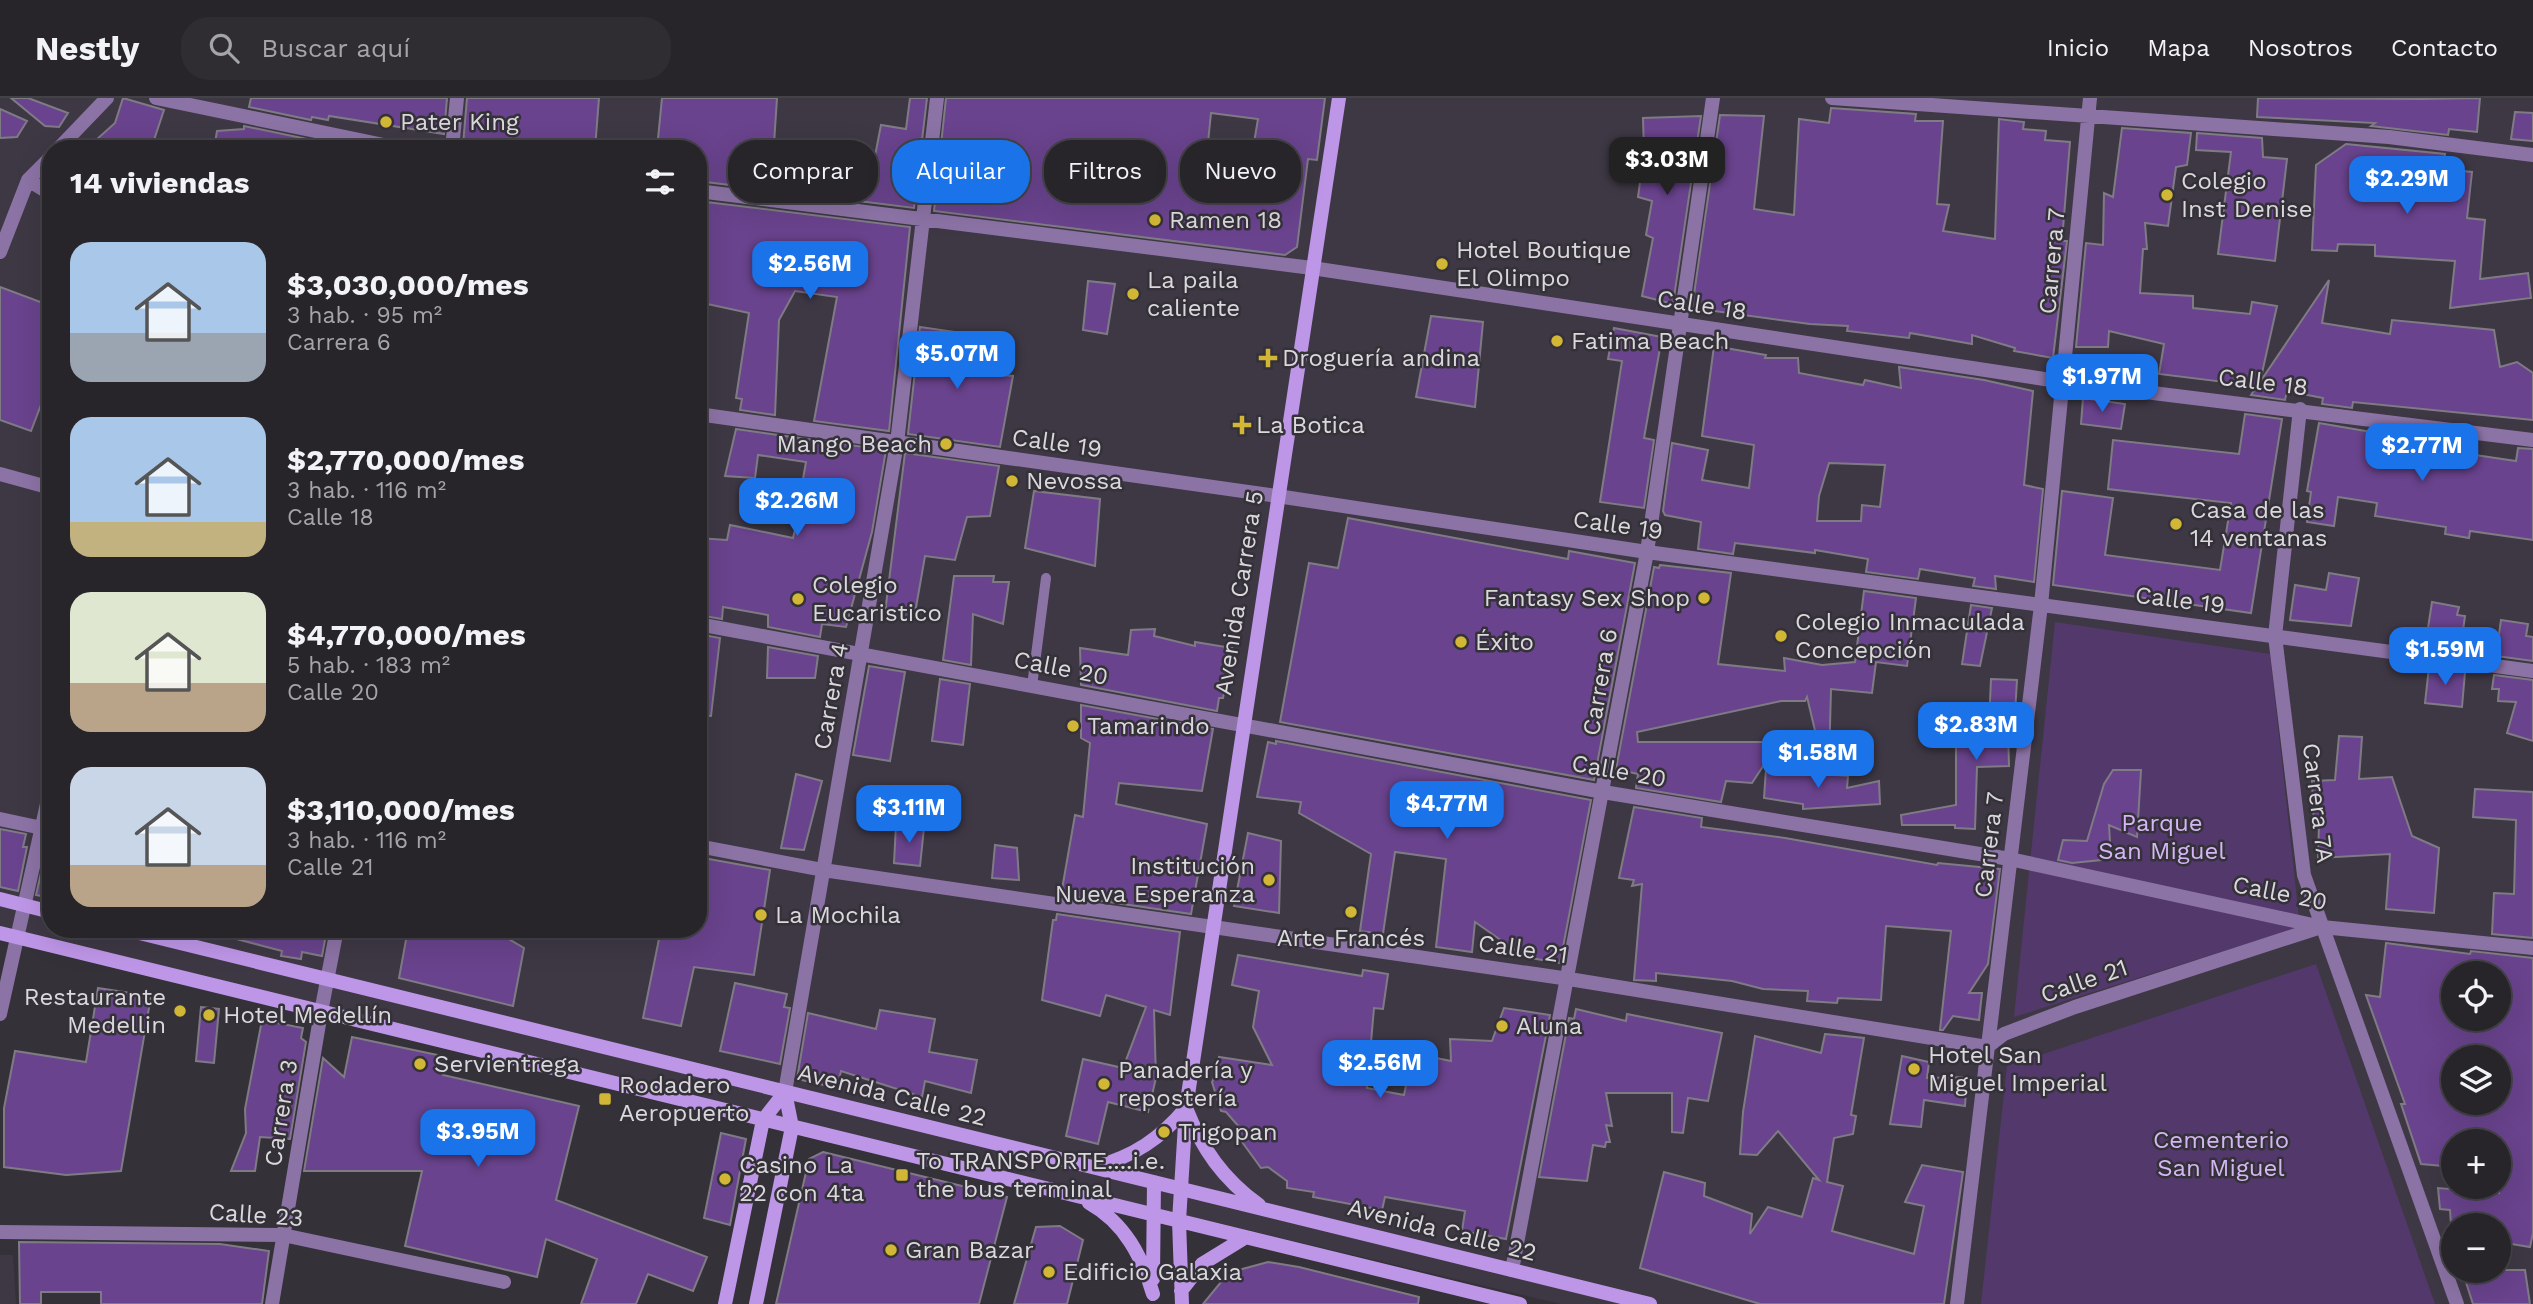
<!DOCTYPE html>
<html lang="es">
<meta charset="utf-8">
<style>
:root{--surface:#27252a;--page:#2f2d32;--text:#f1f3f6;--muted:#a4a5a8;--line:#434247;--accent:#1a73e8}
body{margin:0;font-family:"Work Sans",sans-serif;background:var(--page);color:var(--text);height:100vh;display:flex;flex-direction:column;font-size:26px;white-space:nowrap}
*{box-sizing:border-box;margin:0}
p{font-size:23px;color:var(--muted)}
.icon{flex:none;width:38px;height:38px;fill:none;stroke:currentColor;stroke-width:2;stroke-linecap:round;stroke-linejoin:round}
.map{position:relative;flex:1;overflow:hidden}
.sheet{position:absolute;left:42px;top:42px;width:665px;height:798px;display:flex;flex-direction:column;background:var(--surface);border-radius:28px;box-shadow:0 7px 28px #0002,0 0 0 2px var(--line)}
.sheet>*{flex:none}
.top-card{position:absolute;left:728px;top:42px;width:665px;height:63px;display:flex;gap:14px}
.fabs{position:absolute;left:2441px;top:863px;display:grid;gap:14px}
.fabs a{display:grid;place-items:center;width:70px;height:70px;border-radius:50%;background:var(--surface);box-shadow:0 7px 28px #0002,0 0 0 2px var(--line);font-size:35px}
.price{position:absolute;translate:-50% -60px;padding:0 16px;border-radius:14px;background:var(--accent);color:#fff;font-size:23px;line-height:46px;filter:drop-shadow(0 2px 4px #0008)}
.price::after{content:'';position:absolute;left:50%;top:42px;width:21px;height:16px;margin-left:-10px;background:inherit;clip-path:polygon(0 0,100% 0,50% 100%)}
.price.selected{background:#222;color:#fff}
ul{padding:0;list-style:none}
li{display:flex;align-items:center;gap:21px;height:175px;padding:0 28px}
li span{display:grid;place-items:center;flex:none;width:196px;height:140px;border-radius:21px;color:#555}
li>.icon{margin-inline-start:auto}
span .icon{width:84px;height:84px;fill:#fffc;stroke-width:1}
li b{font-size:30px}
h2{display:flex;justify-content:space-between;align-items:center;height:84px;padding:0 28px;font-size:30px}
.tag{padding:0 24px;border-radius:28px;background:var(--surface);box-shadow:0 7px 28px #0002,0 0 0 2px var(--line);font-size:24px;line-height:63px}
.tag.selected{background:var(--accent);color:#fff}
header{display:flex;align-items:center;gap:42px;box-sizing:border-box;height:98px;padding:0 35px;background:var(--surface);border-bottom:2px solid var(--line)}
header strong{font-size:33px}
nav{display:flex;gap:38px;margin-inline-start:auto;font-size:24px}
.search{width:490px;height:63px;background:var(--page);display:flex;align-items:center;gap:18px;box-sizing:border-box;padding:0 24px;border-radius:28px;color:var(--muted);font-size:26px}
.map>svg:first-child{display:block}
</style>
<header>
<strong>Nestly</strong>
<div class="search"><svg class="icon" aria-label="search" viewBox="0 0 24 24"><circle cx="10" cy="10" r="6"/><path d="M15 15l6 6"/></svg>Buscar aquí</div>
<nav><a>Inicio</a><a>Mapa</a><a>Nosotros</a><a>Contacto</a></nav>
</header>
<div class="map">
<svg width="2533" height="1206" viewBox="0 0 2533 1206">
<rect width="100%" height="100%" fill="#343138"/>
<path fill="#3e3845" fill-rule="evenodd" d="M0,0H2533V1206H1561L0,837ZM51,51H698V831H51ZM2454,875H2499V920H2454ZM2454,959H2499V1004H2454ZM2454,1043H2499V1088H2454ZM2454,1127H2499V1172H2454Z
M0,1157H13L16,1206H0Z"/>
<path fill="#53396b" d="M2055,524L2270,556L2300,829L2014,919Z
M2316,866L2435,1206H1981L2007,968Z"/>
<path fill="#69438d" stroke="#7f7b84" stroke-width="2" fill-rule="evenodd" d="M11,0H28L68,15L59,29L45,28Z
M123,0L164,12L151,51H86L115,25Z
M251,0H447L444,36L329,18L328,22L312,19L311,22L249,9Z
M467,0H599L595,51H494L463,47Z
M662,0H777L773,61L827,67L826,79L870,84L881,27L906,31L910,0H927L914,110L698,83V51H657Z
M946,0H1325L1317,62L1308,61L1297,149L1285,157L934,113ZM1211,15L1258,21L1248,80L1205,74Z
M2258,0L2421,1L2480,0L2477,34L2449,31L2448,37L2371,28L2375,25L2257,19Z
M1831,10L1916,16L1915,23H1943L1937,106L1949,107L1943,133L1995,141L1999,21L2024,24L2023,31L2046,33L2045,42L2070,44L2062,143H2067L2053,260L2014,253L2015,250L1972,237V246L1910,235L1909,240L1847,233L1848,228L1810,226L1692,210L1720,17L1764,18L1754,111L1794,117L1799,21L1829,25Z
M0,11L27,23L17,39L0,40Z
M2515,14L2533,15V43L2511,41Z
M1701,18L1673,206L1642,198L1653,140L1646,137L1652,103L1638,99L1644,55L1643,20Z
M244,28L307,41L305,51H214L217,33L244,31Z
M2122,30L2191,35L2187,67L2176,69L2168,128L2145,125L2147,151H2143L2140,195L2193,198V210L2250,216L2252,204L2277,208L2260,284L2329,182L2322,225L2390,236L2392,222L2494,232L2500,269L2517,264L2533,275V322L2353,304L2352,310L2322,306L2323,300L2287,293L2285,302L2251,297L2257,288L2159,276L2164,246L2109,233L2108,249H2076L2086,145L2103,147L2104,95L2113,99Z
M2197,35L2262,40L2263,59L2287,61L2275,163L2218,156L2231,54L2196,52Z
M2346,46L2445,56L2442,71L2472,74L2467,120L2485,122L2480,181L2528,175L2531,200L2450,210L2455,163L2375,158V147L2338,146L2337,153L2312,152L2316,67Z
M698,103L910,129L889,333L814,323L837,199L795,193L779,222L775,317L740,312L742,301L736,300L749,215L698,204Z
M1088,183L1115,186L1107,236L1083,232Z
M0,189L51,208V268L41,289L47,291L31,333L0,322Z
M1431,218L1483,224L1475,309L1416,299Z
M920,229L983,238L977,275L1013,278L1000,349L908,336Z
M1614,230L1662,239L1644,340L1654,342L1644,410L1600,404L1622,263L1608,261Z
M1714,248L1766,257L1765,260H1798L1799,275L1863,287L1865,282L1901,290L1899,269L1984,282L2033,293L2024,387L2043,391L2034,484L1995,478L1996,491L1973,488L1975,480L1920,471L1918,481L1866,474L1868,461L1815,452V455L1735,445L1733,456L1698,451L1701,424L1665,417L1663,413L1672,345L1708,352L1702,382L1749,390L1754,347L1702,338ZM1829,365L1885,367L1880,409L1862,407L1861,423H1817L1819,398Z
M2083,300L2125,306L2121,331L2081,326Z
M2245,316L2282,321L2251,515L2053,487L2062,393L2113,400L2105,457L2220,472L2231,405L2108,391L2113,342L2239,356Z
M2319,325L2476,352L2475,357L2516,363L2518,350L2533,351V442L2470,433L2469,440L2445,436L2446,429L2375,418L2377,405L2338,399L2334,428L2307,424L2311,394L2307,393Z
M736,331L886,352L872,434L846,529L822,526L820,539L768,529V517L723,509L722,521L698,517V440L727,442L730,427L793,440L803,398H800L806,364L758,357L755,380L725,378Z
M905,355L999,368L990,418L967,419L955,462L925,458L914,521L885,515Z
M1034,393L1100,401L1095,468L1025,450Z
M1348,420L1568,461L1569,453L1635,465L1594,682L1280,624L1309,465L1338,470Z
M1660,467L1731,475L1718,566L1785,573L1784,560L1822,567L1855,564L1864,493L1916,500L1907,568L1876,564L1872,595L1831,591L1829,665L1823,666L1807,599L1805,603H1781L1637,634L1638,644H1779L1752,685L1726,683L1721,704L1636,690L1638,676L1616,671L1654,469L1659,470Z
M2329,475L2359,480L2351,528L2290,522L2295,487L2326,492Z
M954,478H994L993,484H1009L1003,526L973,516L971,567L943,562Z
M2432,504L2459,509L2457,517L2465,518L2460,554L2431,550V544L2426,543Z
M1971,507L1992,510L1980,568L1962,566Z
M2501,522L2528,526L2526,538L2533,539V563L2496,558Z
M1155,531L1154,538L1195,548V544L1232,550L1223,600H1219L1217,613L1081,587L1080,550L1128,557L1131,532Z
M698,536L720,540L711,618L698,617Z
M768,549L818,558L815,580H767Z
M869,568L905,574L890,663L853,657Z
M2429,569L2465,574L2462,609L2425,605Z
M2494,577L2533,582V643L2507,635L2516,604L2498,603L2499,591H2492Z
M940,581L970,586L963,647L932,643Z
M1991,581L2017,582L2014,632H2008L2009,668L1977,669L1975,731L1955,730V727H1902L1901,717L1956,707V649L1988,648Z
M1081,607L1213,631L1202,693L1119,685L1116,706L1207,726L1191,816L1061,797L1075,717L1083,719L1090,645L1081,640Z
M2339,638L2362,639L2359,681L2392,679L2412,738L2439,750L2434,815L2386,811L2390,756L2318,760L2319,726H2314L2312,683L2335,682Z
M1276,643L1591,702L1560,865L1525,859L1475,824L1472,854L1436,849L1446,761L1395,754L1383,836L1360,833L1371,756L1299,715L1301,704L1257,699L1268,644L1276,646Z
M1766,671L1848,678L1847,690L1879,683L1880,706L1803,711V706L1764,700Z
M2113,672H2141L2137,739L2109,727L2111,761L2072,765L2058,762L2063,742L2087,743L2104,686Z
M796,676L822,683L804,752L781,750Z
M2475,691L2533,694V840L2492,836L2494,795L2514,796L2516,722L2473,719Z
M1634,709L1702,720L1701,729L1785,740L1937,767L1938,765L2000,771L1988,866L1969,895H1982L1979,922L1953,918L1943,932H1940L1951,833L1886,828L1881,902L1838,900L1837,905L1807,903L1808,893L1763,891L1732,883L1656,875V883L1634,882L1642,786L1632,788L1634,782L1619,780Z
M896,727L924,730L920,768L894,765Z
M0,731L26,736L23,749H27L18,793L0,789Z
M1248,735L1281,743L1279,815L1234,808Z
M995,747L1017,750L1019,782L992,780Z
M46,753L51,754V800L36,797Z
M698,759L770,772L754,877L694,869L681,928L643,920L661,831H698Z
M1057,816L1180,834L1170,917L1154,912L1156,980L1148,1014L1108,1004L1098,1046L1066,1038L1083,961L1123,970L1146,909L1106,897L1100,918L1042,902L1053,822H1056Z
M226,831H327L322,858L302,854L301,861L281,858L282,853L225,838Z
M408,831H508L507,840L524,850L513,908L399,880Z
M2386,845L2470,856L2471,853L2533,860V1135L2530,1149L2499,1144V1127H2451L2450,1112L2440,1111L2438,1090L2499,1095V1043H2454V1069L2421,1066L2401,1006H2405L2366,897L2380,899ZM2454,875H2503L2499,920H2454ZM2454,959H2499V1004H2454Z
M1238,857L1362,878L1363,872L1388,876L1383,911L1374,910L1367,990L1404,997L1410,969L1423,972L1426,958L1451,963L1450,941L1492,943L1504,910L1550,917L1506,1141L1462,1133L1465,1113L1385,1099L1382,1112L1313,1099L1314,1094L1287,1090V1083L1268,1069L1261,1070L1237,1037L1241,1031L1226,1014L1221,1013L1212,984L1218,972L1219,959L1272,967L1253,929L1259,893L1232,887Z
M735,885L787,896L784,909L790,910L780,966L720,953Z
M98,890L151,898L121,1073L66,1077L4,1069V1010L15,953L86,964Z
M201,909L219,911L214,965L196,963Z
M1576,911L1626,923L1627,916L1722,935L1708,1003L1688,1000L1683,1035L1672,1034V995H1606L1612,1028L1606,1027L1610,1044H1606L1605,1049L1593,1047L1587,1083L1539,1079L1569,920L1574,921Z
M880,912L935,921L929,954L977,962L971,995L925,983L922,999L841,973L837,990L797,981L808,915L876,931Z
M262,922L303,930L301,940L306,944L290,1041L260,1039L255,1073H231L246,1035L245,1011Z
M1825,936L1864,940L1851,1017L1856,1018L1853,1036L1834,1040L1827,1084L1843,1088L1832,1133L1914,1156L1924,1108L1905,1104L1922,1067L1963,1074L1944,1206H1760L1640,1170L1664,1074L1705,1085L1704,1098L1752,1116L1750,1136L1768,1109L1802,1119L1813,1080L1819,1082L1778,1033L1757,1057L1740,1056L1743,1014L1755,938L1821,955Z
M352,939L447,959L443,977L579,1008L556,1102L707,1159L693,1193L648,1176L636,1206H581L597,1161L546,1141L537,1179L405,1148L422,1073H304L323,960L344,979Z
M1902,958L1929,964L1927,980L1967,979L1965,1008L1924,1002L1921,1029L1890,1026Z
M721,1035L746,1041L730,1127L704,1120Z
M823,1054L1007,1099L979,1206H776L809,1061Z
M1060,1128L1083,1142L1067,1206H1014L1036,1129Z
M19,1144L220,1146L269,1153L262,1206H101V1194H41V1206H20Z
M1268,1164L1299,1169L1419,1199L1418,1206H1203L1221,1184L1235,1173Z
M2462,1172H2525L2530,1206H2473Z"/>
<g fill="none" stroke-linecap="round" stroke-linejoin="round">
<path stroke="#8c73a6" stroke-width="10" d="M1032,588L1046,480"/>
<path stroke="#8c73a6" stroke-width="14" d="M156,0L403,51
M1832,0L2389,39L2533,57
M58,51L107,0
M452,51L457,0
M28,82L51,96
M698,93L1312,170L2064,284L2533,342
M0,154L28,82L51,59
M2300,311L2275,538L2304,777L2457,1206
M698,316L1277,398L1647,454L2533,573
M0,376L51,390
M698,526L1603,694L2010,761L2322,829L2533,850
M0,721L42,730
M698,748L823,772L1569,881L1987,949L2004,936L2075,909L2321,829
M0,916L51,688
M785,994L897,345L937,0
M0,1134L283,1137L504,1184
M1512,1172L1647,454L1713,0
M272,1206L321,914L337,831
M1957,1206L2041,507L2090,0"/>
<path stroke="#be96e8" stroke-width="14" d="M0,801L51,814
M123,831L1650,1206
M0,835L1520,1206
M1095,1069C1134,1058 1160,1041 1186,1010C1202,1051 1223,1081 1259,1107
M1089,1105C1125,1125 1142,1159 1153,1196
M1153,1181L1154,1084
M1181,1193L1202,1166L1246,1139
M725,1206L763,1022L785,994
M756,1206L792,1029L785,994
M1182,1206L1179,1123L1186,1010L1339,0"/>
</g>
<g fill="#d2b635" stroke="#343138" stroke-width="2.5">
<circle cx="386" cy="24" r="7"/>
<circle cx="2167" cy="97" r="7"/>
<circle cx="1155" cy="122" r="7"/>
<circle cx="1442" cy="166" r="7"/>
<circle cx="1133" cy="196" r="7"/>
<circle cx="1557" cy="243" r="7"/>
<path d="M1264.5 249.5h7v7h7v7h-7v7h-7v-7h-7v-7h7z"/>
<path d="M1238.5 316.5h7v7h7v7h-7v7h-7v-7h-7v-7h7z"/>
<circle cx="946" cy="346" r="7"/>
<circle cx="1012" cy="383" r="7"/>
<circle cx="2176" cy="426" r="7"/>
<circle cx="1704" cy="500" r="7"/>
<circle cx="798" cy="501" r="7"/>
<circle cx="1781" cy="538" r="7"/>
<circle cx="1461" cy="544" r="7"/>
<circle cx="1073" cy="628" r="7"/>
<circle cx="1269" cy="782" r="7"/>
<circle cx="1351" cy="814" r="7"/>
<circle cx="761" cy="817" r="7"/>
<circle cx="180" cy="913" r="7"/>
<circle cx="209" cy="917" r="7"/>
<circle cx="1502" cy="928" r="7"/>
<circle cx="420" cy="966" r="7"/>
<circle cx="1914" cy="971" r="7"/>
<circle cx="1104" cy="986" r="7"/>
<rect x="598" y="994" width="14" height="14" rx="3.5"/>
<circle cx="1164" cy="1034" r="7"/>
<rect x="895" y="1070" width="14" height="14" rx="3.5"/>
<circle cx="725" cy="1081" r="7"/>
<circle cx="891" cy="1152" r="7"/>
<circle cx="1049" cy="1174" r="7"/>
</g>
<g text-anchor="middle" stroke-width="5" stroke-linejoin="round" paint-order="stroke">
<g font-size="24" fill="#dad8dd" stroke="#343138" text-anchor="start">
<text x="400" y="32">Pater King</text>
<text x="2181" y="91">Colegio<tspan x="2181" dy="28">Inst Denise</tspan></text>
<text x="1169" y="130">Ramen 18</text>
<text x="1456" y="160">Hotel Boutique<tspan x="1456" dy="28">El Olimpo</tspan></text>
<text x="1147" y="190">La paila<tspan x="1147" dy="28">caliente</tspan></text>
<text x="1571" y="251">Fatima Beach</text>
<text x="1282" y="268">Droguería andina</text>
<text x="1256" y="335">La Botica</text>
<text x="932" y="354" text-anchor="end">Mango Beach</text>
<text x="1026" y="391">Nevossa</text>
<text x="2190" y="420">Casa de las<tspan x="2190" dy="28">14 ventanas</tspan></text>
<text x="812" y="495">Colegio<tspan x="812" dy="28">Eucaristico</tspan></text>
<text x="1690" y="508" text-anchor="end">Fantasy Sex Shop</text>
<text x="1795" y="532">Colegio Inmaculada<tspan x="1795" dy="28">Concepción</tspan></text>
<text x="1475" y="552">Éxito</text>
<text x="1087" y="636">Tamarindo</text>
<text x="1255" y="776" text-anchor="end">Institución<tspan x="1255" dy="28">Nueva Esperanza</tspan></text>
<text x="775" y="825">La Mochila</text>
<text x="1351" y="848" text-anchor="middle">Arte Francés</text>
<text x="166" y="907" text-anchor="end">Restaurante<tspan x="166" dy="28">Medellin</tspan></text>
<text x="223" y="925">Hotel Medellín</text>
<text x="1516" y="936">Aluna</text>
<text x="1928" y="965">Hotel San<tspan x="1928" dy="28">Miguel Imperial</tspan></text>
<text x="434" y="974">Servientrega</text>
<text x="1118" y="980">Panadería y<tspan x="1118" dy="28">repostería</tspan></text>
<text x="619" y="995">Rodadero<tspan x="619" dy="28">Aeropuerto</tspan></text>
<text x="1178" y="1042">Trigopan</text>
<text x="916" y="1071">To TRANSPORTE....i.e.<tspan x="916" dy="28">the bus terminal</tspan></text>
<text x="739" y="1075">Casino La<tspan x="739" dy="28">22 con 4ta</tspan></text>
<text x="905" y="1160">Gran Bazar</text>
<text x="1063" y="1182">Edificio Galaxia</text>
</g>
<g font-size="24" fill="#dad8dd" stroke="#343138">
<text transform="translate(2052 163) rotate(-85)" y="8">Carrera 7</text>
<text transform="translate(1702 207) rotate(9)" y="8">Calle 18</text>
<text transform="translate(2263 284) rotate(7)" y="8">Calle 18</text>
<text transform="translate(1057 345) rotate(8)" y="8">Calle 19</text>
<text transform="translate(1618 427) rotate(8)" y="8">Calle 19</text>
<text transform="translate(1239 495) rotate(-81)" y="8">Avenida Carrera 5</text>
<text transform="translate(2180 502) rotate(7)" y="8">Calle 19</text>
<text transform="translate(1061 570) rotate(11)" y="8">Calle 20</text>
<text transform="translate(1600 584) rotate(-80)" y="8">Carrera 6</text>
<text transform="translate(831 598) rotate(-80)" y="8">Carrera 4</text>
<text transform="translate(1619 673) rotate(10)" y="8">Calle 20</text>
<text transform="translate(2318 705) rotate(83)" y="8">Carrera 7A</text>
<text transform="translate(1989 747) rotate(-83)" y="8">Carrera 7</text>
<text transform="translate(2280 795) rotate(11)" y="8">Calle 20</text>
<text transform="translate(1523 851) rotate(8)" y="8">Calle 21</text>
<text transform="translate(2084 883) rotate(-19)" y="8">Calle 21</text>
<text transform="translate(892 997) rotate(14)" y="8">Avenida Calle 22</text>
<text transform="translate(281 1015) rotate(-81)" y="8">Carrera 3</text>
<text transform="translate(256 1117) rotate(4)" y="8">Calle 23</text>
<text transform="translate(1442 1132) rotate(14)" y="8">Avenida Calle 22</text>
</g>
<g font-size="24" fill="#d4b6f4" stroke="#343138">
<text x="2162" y="733">Parque<tspan x="2162" dy="28">San Miguel</tspan></text>
<text x="2221" y="1050">Cementerio<tspan x="2221" dy="28">San Miguel</tspan></text>
</g>
</g>
</svg>
<div class="fabs">
<a><svg class="icon" aria-label="locate" viewBox="0 0 24 24"><circle cx="12" cy="12" r="6"/><path d="M12 2v4M12 18v4M2 12h4M18 12h4"/></svg></a>
<a><svg class="icon" aria-label="layers" viewBox="0 0 24 24"><path d="M12 4l9 5-9 5-9-5zM3 14l9 5 9-5"/></svg></a>
<a>+</a>
<a>−</a>
</div>
<b class="price selected" style="left:1667px;top:99px">$3.03M</b>
<b class="price" style="left:2407px;top:118px">$2.29M</b>
<b class="price" style="left:810px;top:203px">$2.56M</b>
<b class="price" style="left:957px;top:293px">$5.07M</b>
<b class="price" style="left:2102px;top:316px">$1.97M</b>
<b class="price" style="left:2422px;top:385px">$2.77M</b>
<b class="price" style="left:797px;top:440px">$2.26M</b>
<b class="price" style="left:2445px;top:589px">$1.59M</b>
<b class="price" style="left:1976px;top:664px">$2.83M</b>
<b class="price" style="left:1818px;top:692px">$1.58M</b>
<b class="price" style="left:1447px;top:743px">$4.77M</b>
<b class="price" style="left:909px;top:747px">$3.11M</b>
<b class="price" style="left:1380px;top:1002px">$2.56M</b>
<b class="price" style="left:478px;top:1071px">$3.95M</b>
<div class="top-card">
<a class="tag">Comprar</a>
<a class="tag selected">Alquilar</a>
<a class="tag">Filtros</a>
<a class="tag">Nuevo</a>
</div>
<section class="sheet">
<h2>14 viviendas<svg class="icon" aria-label="filters" viewBox="0 0 24 24"><path d="M4 7h16M4 17h16"/><circle cx="9" cy="7" r="2"/><circle cx="15" cy="17" r="2"/></svg></h2>
<ul>
<li><span style="background:linear-gradient(#a9c7e8 65%,#9aa5b1 0)"><svg class="icon" aria-label="home" viewBox="0 0 24 24"><path d="M3 11l9-7 9 7M6 9v11h12V9"/></svg></span><div><b>$3,030,000/mes</b><p>3 hab. · 95 m²</p><p>Carrera 6</p></div></li>
<li><span style="background:linear-gradient(#a9c7e8 75%,#c2b280 0)"><svg class="icon" aria-label="home" viewBox="0 0 24 24"><path d="M3 11l9-7 9 7M6 9v11h12V9"/></svg></span><div><b>$2,770,000/mes</b><p>3 hab. · 116 m²</p><p>Calle 18</p></div></li>
<li><span style="background:linear-gradient(#dfe7d0 65%,#b9a48a 0)"><svg class="icon" aria-label="home" viewBox="0 0 24 24"><path d="M3 11l9-7 9 7M6 9v11h12V9"/></svg></span><div><b>$4,770,000/mes</b><p>5 hab. · 183 m²</p><p>Calle 20</p></div></li>
<li><span style="background:linear-gradient(#c9d6e8 70%,#b9a48a 0)"><svg class="icon" aria-label="home" viewBox="0 0 24 24"><path d="M3 11l9-7 9 7M6 9v11h12V9"/></svg></span><div><b>$3,110,000/mes</b><p>3 hab. · 116 m²</p><p>Calle 21</p></div></li>
</ul>
</section>
</div>
